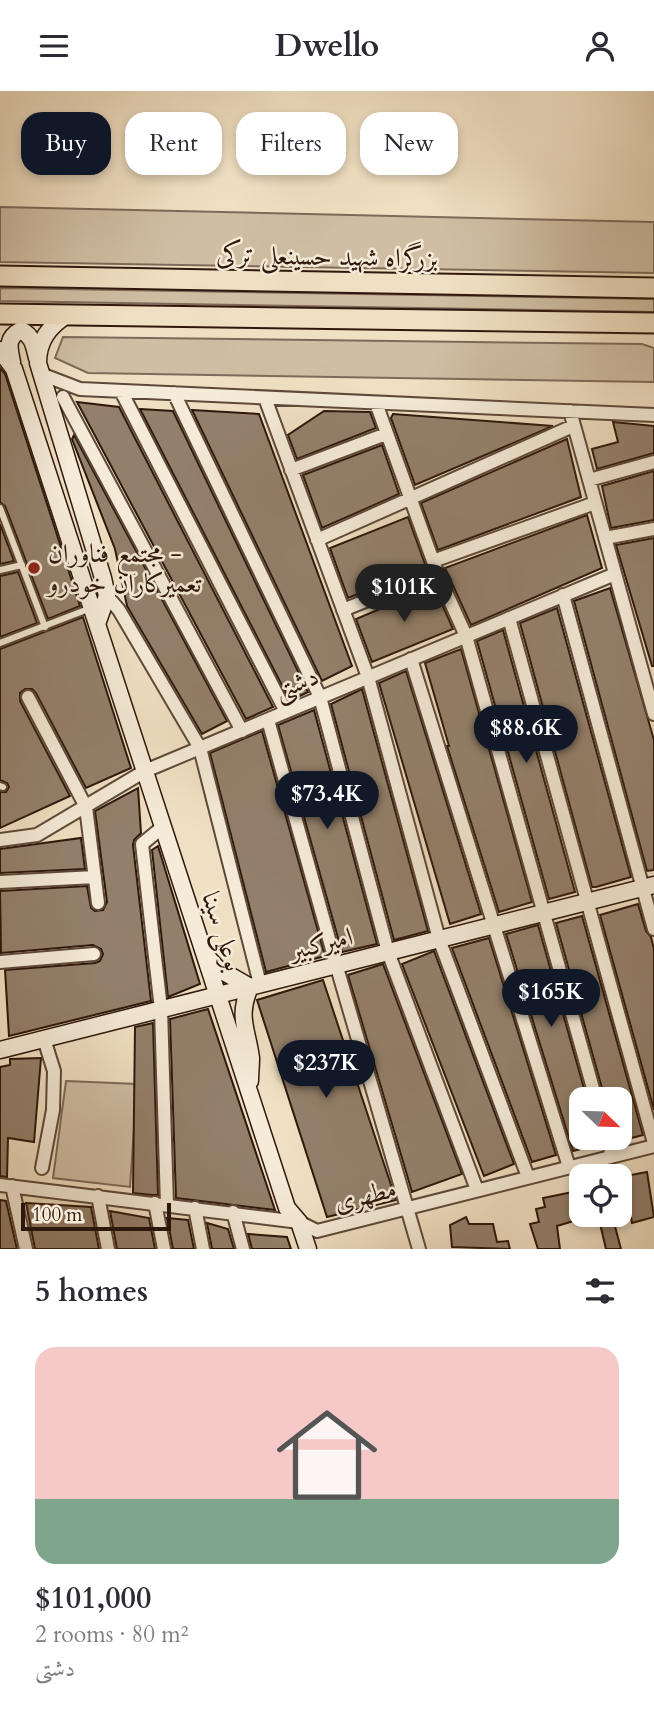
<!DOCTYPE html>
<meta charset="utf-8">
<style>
:root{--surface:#fff;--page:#f2f2f3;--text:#2b2b33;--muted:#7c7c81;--line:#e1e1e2;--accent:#111827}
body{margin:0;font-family:Cardo,Amiri,serif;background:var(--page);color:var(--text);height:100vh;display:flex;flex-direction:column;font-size:26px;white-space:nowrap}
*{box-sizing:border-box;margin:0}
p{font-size:23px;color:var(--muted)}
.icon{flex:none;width:38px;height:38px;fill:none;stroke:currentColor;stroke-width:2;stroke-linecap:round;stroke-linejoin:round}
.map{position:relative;height:1158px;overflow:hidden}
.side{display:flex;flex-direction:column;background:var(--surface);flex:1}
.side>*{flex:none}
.guide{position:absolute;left:21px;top:21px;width:612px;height:63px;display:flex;gap:14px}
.needle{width:46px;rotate:113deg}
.tools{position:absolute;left:569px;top:996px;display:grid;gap:14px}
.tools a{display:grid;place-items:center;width:63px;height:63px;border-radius:14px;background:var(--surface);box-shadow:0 4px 10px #0003;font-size:35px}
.scale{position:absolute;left:21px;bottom:18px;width:150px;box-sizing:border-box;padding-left:7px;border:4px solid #2e170b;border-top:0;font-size:19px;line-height:24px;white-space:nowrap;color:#2e170b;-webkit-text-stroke:5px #f5ebd8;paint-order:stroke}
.price{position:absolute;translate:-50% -60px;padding:0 16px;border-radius:24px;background:var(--accent);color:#fff;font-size:23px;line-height:46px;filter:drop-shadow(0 2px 4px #0008)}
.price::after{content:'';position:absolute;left:50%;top:42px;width:21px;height:16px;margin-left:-10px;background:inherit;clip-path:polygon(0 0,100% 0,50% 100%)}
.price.on{background:#222;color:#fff}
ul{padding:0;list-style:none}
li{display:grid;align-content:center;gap:14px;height:371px;padding:0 35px}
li+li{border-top:2px solid var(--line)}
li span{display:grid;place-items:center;height:217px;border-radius:21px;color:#555}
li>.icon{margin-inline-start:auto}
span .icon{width:126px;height:126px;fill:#fffc;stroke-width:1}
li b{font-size:30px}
h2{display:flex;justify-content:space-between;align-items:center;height:84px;padding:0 35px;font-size:30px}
.tag{padding:0 24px;border-radius:21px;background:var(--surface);box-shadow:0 4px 10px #0003;font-size:24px;line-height:63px}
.tag.on{background:var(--accent);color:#fff}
header{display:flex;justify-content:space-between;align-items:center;height:91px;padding:0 35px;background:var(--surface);font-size:32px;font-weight:700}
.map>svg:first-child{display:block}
</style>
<header><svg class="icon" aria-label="menu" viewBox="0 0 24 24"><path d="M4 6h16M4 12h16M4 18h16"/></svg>Dwello<svg class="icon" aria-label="person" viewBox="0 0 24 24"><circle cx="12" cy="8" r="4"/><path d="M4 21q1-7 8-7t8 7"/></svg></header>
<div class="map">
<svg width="654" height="1158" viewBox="0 0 654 1158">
<rect width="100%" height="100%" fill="#f0e0c3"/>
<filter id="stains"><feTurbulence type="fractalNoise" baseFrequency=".00286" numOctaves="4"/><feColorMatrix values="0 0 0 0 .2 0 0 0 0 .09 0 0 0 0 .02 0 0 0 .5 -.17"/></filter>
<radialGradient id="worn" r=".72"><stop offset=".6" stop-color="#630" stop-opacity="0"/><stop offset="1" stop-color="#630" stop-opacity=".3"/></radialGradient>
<path fill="#cfbea4" stroke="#7e6a58" stroke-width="2" d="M0,116L654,131V182L0,171Z
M0,197L654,208V221L0,210Z
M63,246L642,253L654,257V291L88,282L55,267Z
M66,990L137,993L130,1096L53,1087Z"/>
<path fill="#93806b" stroke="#2e170b" stroke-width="2" d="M0,277L5,283L80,515L48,528L5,415L0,411Z
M77,311L119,316L273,616L246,628Z
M140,318L173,320L308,601L290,610Z
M192,319L259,323L352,575L322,590Z
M324,320L370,321L376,337L297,368L288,344Z
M393,323L553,335L415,394L391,327Z
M613,331L654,335V362L597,378L592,358L618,351Z
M74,344L227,630L202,643L127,515L115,458L72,348Z
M567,348L581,406L438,459L421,412Z
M382,354L399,403L322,437L303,384Z
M654,380V429L611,437L602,395Z
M587,424L602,477L471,534L445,477Z
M408,426L426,476L348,507L330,457Z
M0,433L14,470L0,473Z
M654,447V575H652L616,454Z
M18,481L37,532L0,546V485Z
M434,495L453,538L372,571L356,528Z
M610,497L654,649V779L647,780L574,510Z
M557,517L631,786L596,796H592L520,532Z
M83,526L131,677L86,697L36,602L32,598H25L20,602V610L70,705L0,737V701H6L9,696L7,692L0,689V558Z
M503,539L575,801L549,808L477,550Z
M461,558L532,811L499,821L447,655H449L425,572Z
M406,580L481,823L450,833L379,592Z
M362,598L428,840L394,849L331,613Z
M314,619L377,853L342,861L278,634Z
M262,640L325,865L266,881L210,662Z
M138,697L141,742L134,749L133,754L151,910L9,945L5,879L95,872L100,870L103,863L101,858L93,854L1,862L0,800L87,795L91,817L95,820L103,819L107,811L95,720Z
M81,747L85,778L0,782V758Z
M158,755L200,893L168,906L152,759Z
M638,813L646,840L651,846L654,858V1019L600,824Z
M582,825L643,1044L620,1050V1008H605L556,832Z
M538,834L587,1008H581V1046H598L600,1053L573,1060L506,843Z
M489,847L556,1064L532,1071L452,857Z
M434,860L514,1073L484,1085L402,873Z
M383,873L462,1083L412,1101L348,884Z
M323,889L396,1109L327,1126L257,909Z
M208,918L275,1119L176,1107L170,928Z
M153,932L158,1104H152L133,1102L135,936Z
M41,967L34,1051L8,1047L7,1086L0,1085V976L10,974V968Z
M647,1081L654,1126L632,1132L628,1110L620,1111V1086Z
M573,1101L575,1108L581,1107V1121L578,1122L580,1128L557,1135L560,1158H538L530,1133L539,1131L536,1118L545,1116L543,1107Z
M0,1109L6,1110L17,1158H0Z
M26,1112L91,1116L99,1158H35Z
M110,1120L149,1127L155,1158H117Z
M598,1124H612L621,1158H606Z
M466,1126L469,1133H493L497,1151L508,1150L510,1158L452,1156L450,1134Z
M167,1127L188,1129L194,1158H173Z
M207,1132L228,1138L234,1158H212Z
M248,1143L287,1146L291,1158H252Z"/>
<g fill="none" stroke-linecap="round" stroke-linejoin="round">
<g stroke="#5e4939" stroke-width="10">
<path id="service" d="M0,417L45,536
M0,479L22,474
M0,552L91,517
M0,695L3,696"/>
</g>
<g stroke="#5e4939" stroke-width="16">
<path id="minor" d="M41,283L80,298L654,324
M121,300L286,621
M174,302L320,606L388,861L477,1099
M63,306L242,640
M265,307L368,586L439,848L528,1086
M376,312L437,481L466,545L596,1008
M570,320L654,623
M291,379L386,343
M589,389L654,371
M605,447L654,438
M317,449L573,335
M433,470L595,412
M563,504L654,838
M107,505L119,519L200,657L260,893
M343,519L437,481
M509,527L654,1052
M411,568L569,1076
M28,606L86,716L98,812
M268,629L336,873L419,1158
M164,735L142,753L161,918L167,1114
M0,749L37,744L145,680L615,483
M0,791L95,786
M0,871L94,863
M607,1046L612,1065
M42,1077L53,1019L54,980L44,948
M0,1094L299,1131L317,1140L654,1055
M12,1095L26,1158
M98,1105L108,1158
M155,1112L164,1158
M195,1117L203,1158
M233,1121L243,1158"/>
</g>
<g stroke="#2e170b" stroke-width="19">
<path id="secondary" d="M68,223C49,236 38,249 38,272L103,487L107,505L97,533
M0,259L14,278L287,1117L299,1131L308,1158
M12,271C9,256 6,247 21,239C33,245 34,255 37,267
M207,866L217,877L250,896C237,926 247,937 251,967C251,974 250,983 250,990
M0,959L654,794"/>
</g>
<g stroke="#2e170b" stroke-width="23">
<path id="trunk" d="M0,185L654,197
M0,223L654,232"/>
</g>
<use href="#service" stroke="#f5ebd8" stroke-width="6"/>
<use href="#minor" stroke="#f5ebd8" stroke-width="12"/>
<use href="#secondary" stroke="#f5ebd8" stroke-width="16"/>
<use href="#trunk" stroke="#f0e0c3" stroke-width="19"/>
</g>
<circle fill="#8f2418" stroke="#f5ebd8" stroke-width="2.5" cx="34" cy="477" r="7"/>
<g text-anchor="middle" stroke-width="5" stroke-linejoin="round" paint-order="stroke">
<g font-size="26" fill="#2e170b" stroke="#f5ebd8">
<text transform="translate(327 165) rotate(1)" y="9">بزرگراه شهید حسینعلی ترکی</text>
<text transform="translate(296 592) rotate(-23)" y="9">دشتی</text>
<text transform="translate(223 840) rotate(72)" y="9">بوعلی سینا</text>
<text transform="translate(321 852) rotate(-14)" y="9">امیرکبیر</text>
<text transform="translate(365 1104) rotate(-14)" y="9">مطهری</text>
</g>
<g font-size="26" fill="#2e170b" stroke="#f5ebd8" text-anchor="start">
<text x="48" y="471">مجتمع فناوران -<tspan x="48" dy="30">تعمیرکاران خودرو</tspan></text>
</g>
</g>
<rect width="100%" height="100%" filter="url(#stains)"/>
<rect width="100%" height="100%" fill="url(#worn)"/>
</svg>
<div class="tools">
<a><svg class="needle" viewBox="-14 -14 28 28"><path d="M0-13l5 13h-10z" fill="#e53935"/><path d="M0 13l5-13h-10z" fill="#7c7c81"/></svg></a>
<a><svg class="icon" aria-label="locate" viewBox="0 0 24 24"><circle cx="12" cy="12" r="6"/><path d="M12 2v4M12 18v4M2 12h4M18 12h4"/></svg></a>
</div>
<div class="scale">100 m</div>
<b class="price on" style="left:404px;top:533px">$101K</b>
<b class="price" style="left:526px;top:674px">$88.6K</b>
<b class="price" style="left:327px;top:740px">$73.4K</b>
<b class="price" style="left:551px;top:938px">$165K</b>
<b class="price" style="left:326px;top:1009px">$237K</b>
<div class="guide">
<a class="tag on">Buy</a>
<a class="tag">Rent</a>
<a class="tag">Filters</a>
<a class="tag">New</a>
</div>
</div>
<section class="side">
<h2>5 homes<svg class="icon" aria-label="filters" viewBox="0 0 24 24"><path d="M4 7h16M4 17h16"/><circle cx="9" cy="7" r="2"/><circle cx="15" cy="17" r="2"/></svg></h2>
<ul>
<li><span style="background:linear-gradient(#f6c9c9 70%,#7fa58c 0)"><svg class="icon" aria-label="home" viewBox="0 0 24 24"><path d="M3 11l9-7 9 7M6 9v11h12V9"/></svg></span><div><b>$101,000</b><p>2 rooms · 80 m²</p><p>دشتی</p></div></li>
</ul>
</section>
